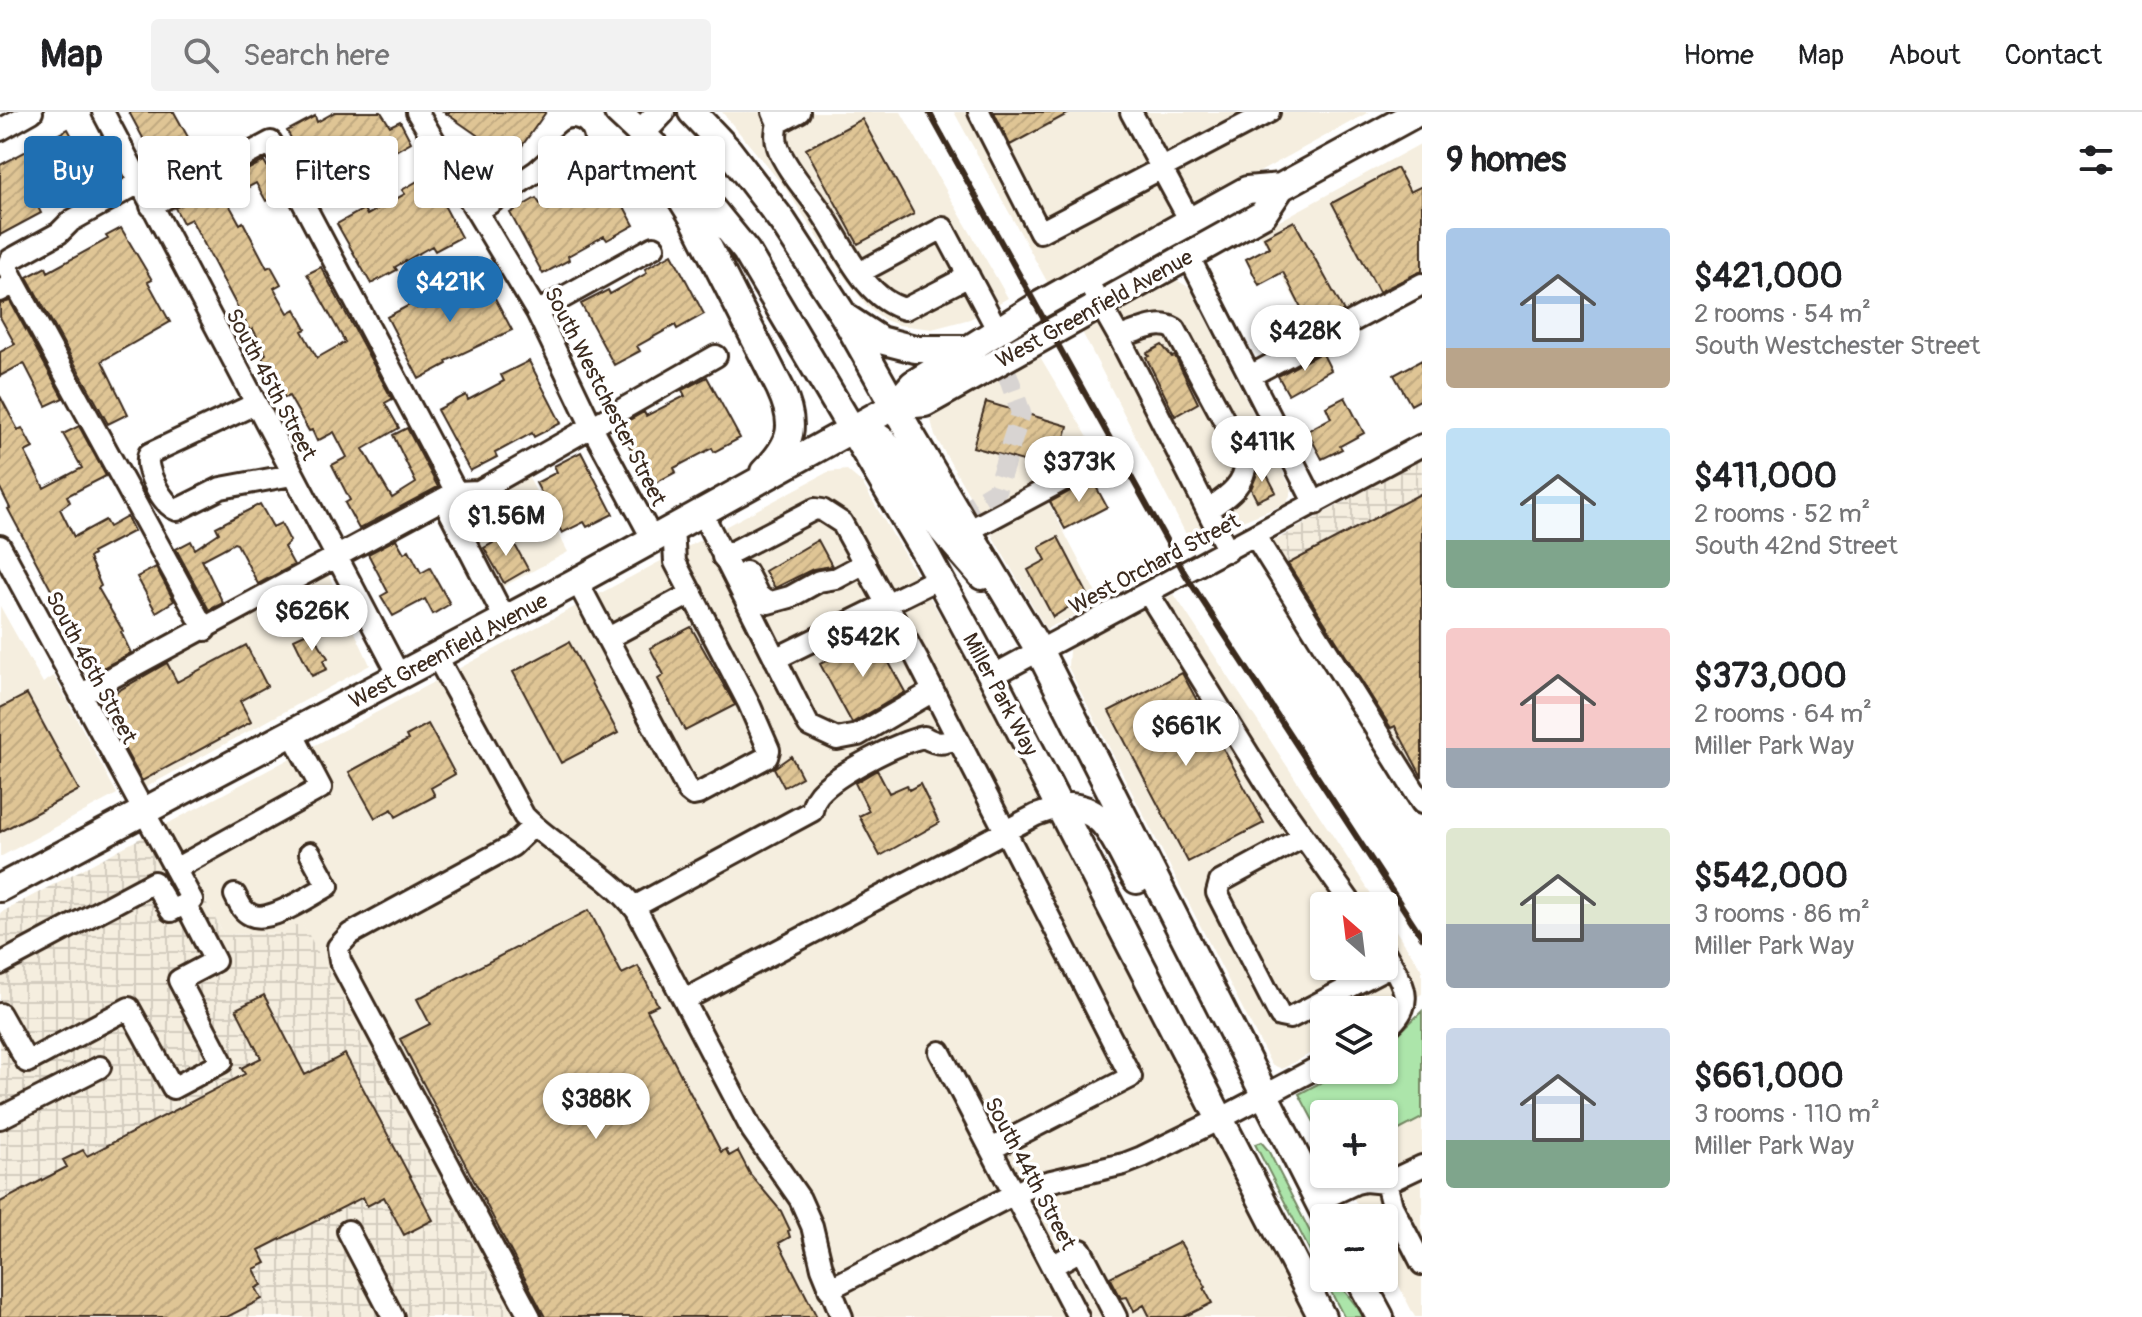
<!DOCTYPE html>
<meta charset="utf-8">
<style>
:root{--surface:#fff;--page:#f2f2f2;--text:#202124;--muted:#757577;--line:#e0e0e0;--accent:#1f6fb2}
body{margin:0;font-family:Pangolin,sans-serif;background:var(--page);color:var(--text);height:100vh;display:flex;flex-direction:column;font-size:30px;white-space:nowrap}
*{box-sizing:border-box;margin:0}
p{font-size:26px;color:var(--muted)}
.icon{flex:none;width:44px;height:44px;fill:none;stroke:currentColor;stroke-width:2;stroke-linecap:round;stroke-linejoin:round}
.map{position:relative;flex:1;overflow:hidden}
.details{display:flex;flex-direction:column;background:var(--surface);width:720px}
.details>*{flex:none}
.banner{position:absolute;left:24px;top:24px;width:760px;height:72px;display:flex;gap:16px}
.needle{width:52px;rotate:332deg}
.controls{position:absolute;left:1310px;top:780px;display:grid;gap:16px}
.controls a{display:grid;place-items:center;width:88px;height:88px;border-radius:8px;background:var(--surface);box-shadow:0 2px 6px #0004;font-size:40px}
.price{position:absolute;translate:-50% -68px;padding:0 18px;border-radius:28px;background:#fff;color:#222;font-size:26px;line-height:52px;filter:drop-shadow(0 2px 4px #0008)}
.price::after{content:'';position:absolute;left:50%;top:48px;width:24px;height:18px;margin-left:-12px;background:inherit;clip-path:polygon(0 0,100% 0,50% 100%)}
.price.current{background:var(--accent);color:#fff}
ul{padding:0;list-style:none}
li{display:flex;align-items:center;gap:24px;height:200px;padding:0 24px}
li span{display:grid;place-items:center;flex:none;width:224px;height:160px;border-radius:8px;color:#555}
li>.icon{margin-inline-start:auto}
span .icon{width:96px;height:96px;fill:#fffc;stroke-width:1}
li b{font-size:34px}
h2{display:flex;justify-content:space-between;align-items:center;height:96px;padding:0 24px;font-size:34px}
.tag{padding:0 28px;border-radius:8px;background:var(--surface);box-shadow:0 2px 6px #0004;font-size:28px;line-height:72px}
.tag.current{background:var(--accent);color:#fff}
header{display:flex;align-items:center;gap:48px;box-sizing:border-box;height:112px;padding:0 40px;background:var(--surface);border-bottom:2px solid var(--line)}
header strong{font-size:38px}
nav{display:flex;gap:44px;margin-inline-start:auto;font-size:28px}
.search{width:560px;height:72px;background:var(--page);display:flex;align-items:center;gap:20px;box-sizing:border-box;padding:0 28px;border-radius:8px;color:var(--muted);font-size:30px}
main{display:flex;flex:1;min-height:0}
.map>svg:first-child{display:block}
</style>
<header>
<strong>Map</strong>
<div class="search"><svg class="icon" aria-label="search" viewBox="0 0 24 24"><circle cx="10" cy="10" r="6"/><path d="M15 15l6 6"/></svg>Search here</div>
<nav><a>Home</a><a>Map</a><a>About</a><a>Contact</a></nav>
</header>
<main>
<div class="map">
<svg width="1422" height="1205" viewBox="0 0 1422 1205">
<defs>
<pattern id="industrial-grid" width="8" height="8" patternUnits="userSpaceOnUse" patternTransform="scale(2)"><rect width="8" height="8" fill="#f5eedf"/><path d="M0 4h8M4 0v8" fill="none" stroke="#d3ccbf"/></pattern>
<pattern id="building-hatch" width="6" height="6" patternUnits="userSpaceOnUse" patternTransform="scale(2)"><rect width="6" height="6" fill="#dfc595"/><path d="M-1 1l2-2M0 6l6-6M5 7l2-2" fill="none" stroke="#c0a980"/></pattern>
</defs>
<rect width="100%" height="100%" fill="#fff"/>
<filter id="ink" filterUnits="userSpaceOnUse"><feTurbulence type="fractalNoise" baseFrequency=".0125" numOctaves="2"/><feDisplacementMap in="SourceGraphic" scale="16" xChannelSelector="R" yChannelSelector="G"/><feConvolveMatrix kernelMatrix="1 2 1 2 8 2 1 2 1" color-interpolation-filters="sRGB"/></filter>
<g filter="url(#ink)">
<path fill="#f5eedf" d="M722,0H901L1008,186L970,207L932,217L899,213L885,208L867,194L845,166L786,77Z
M954,0H1369L1050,175Z
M1422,31V164L1313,222L1259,120Z
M1175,167L1190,176L1292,378L1287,391L1190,430L1082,220L1171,172Z
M1036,238L1099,344L1040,374L1101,491L1046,517L935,324L931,308L937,298Z
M520,349L568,440L484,485L433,386L460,370Z
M847,358L862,371L976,564L1309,1205H512L302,811L281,821L224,823L165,713L828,360Z
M325,455L370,553L139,679L87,583Z
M1174,482L1379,794H1324V854H1384V801L1422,858V882L1384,902V898H1324V934L1282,957L1271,952L1068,555L1069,538L1076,533Z
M0,494L43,571L54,564L117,682L0,745Z
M1422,1006V1205H1415L1384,1145V1106H1364L1341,1062H1384V1026Z"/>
<path fill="url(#industrial-grid)" d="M1422,347V693L1256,439Z
M165,713L224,823L281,821L302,810L512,1205H0V801Z"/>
<path fill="#ace5aa" stroke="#748864" stroke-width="2" d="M1422,899V1006L1384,1026V1002H1324V1029L1299,982L1344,958H1384V936Z
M1261,1030L1268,1038L1324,1147V1166H1334L1365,1205H1344L1258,1038L1255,1032Z"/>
<path fill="url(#building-hatch)" stroke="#3b2a1e" stroke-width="2" d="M129,0H174L203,52L167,71Z
M335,0H381L390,14L400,9L411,30L385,45L382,40L345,61L347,65L321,80L287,19L315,4L317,10Z
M444,0H546L509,52L484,35L487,30Z
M994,0H1071L1010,33Z
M862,7L914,102L858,132L806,37Z
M68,17L90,58L35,89L41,101L0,123V53Z
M264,49L282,80L266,89L256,71L226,87L240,112L243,110L267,156L271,154L281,172L274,176L288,201L295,197L306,217L302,219L317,246L345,230L307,162L321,155L392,287L385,291L399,316L363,337L392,386L416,371L393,323L407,316L438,375L359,417L345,391L350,388L332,353L347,345L334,320L317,329L312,318L309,319L289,284L285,286L262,245L266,242L253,217L250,219L191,107L183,111L175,96Z
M601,52L634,113L607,128L604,124L568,144L569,148L543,162L510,101L536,86L540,92L577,71L575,66Z
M1397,56L1410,80L1422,74V159L1379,180L1332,91Z
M428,63L461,125L435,139L432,134L395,155L397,158L371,172L337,112L364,97L367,103L405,82L402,78Z
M1294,109L1344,199L1290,228L1282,213L1304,201L1283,160L1259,173L1246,147L1269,135L1264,125Z
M121,116L152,168L148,170L170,210L102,249L128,302L108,312L27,165L46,155L48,160L108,127L106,124Z
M672,142L704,202L677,217L675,213L637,234L640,239L614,253L581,192L608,178L610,182L647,161L645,157Z
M479,156L512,218L446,249L447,252L419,267L387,205L415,190L417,196L454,176L451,170Z
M10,189L63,286L46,294L24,251L0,264V240L15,232L0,205V192Z
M1162,233L1172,245L1175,244L1198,291L1175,304L1146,245L1149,244L1147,241Z
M1322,240L1331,258L1288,282L1278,264Z
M1422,248V287L1411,293L1394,263Z
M529,249L561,311L534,325L532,321L495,341L497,345L470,359L437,298L466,283L468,288L504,269L501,263Z
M707,265L740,326L714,340L712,336L674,356L676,360L650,374L619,314L644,300L646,304L685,284L682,278Z
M0,284L18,318L22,316L33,336L25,340L44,376L82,356L63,322L79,314L106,364L67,384L70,390L60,397L74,425L105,408L109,415L127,405L134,419L92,441L93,443L89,446L101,474L98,476L123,519L121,520L131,541L101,557L97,550L91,553L8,397L10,396L0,376Z
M1345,285L1364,321L1340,334L1342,337L1322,347L1307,319L1331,306L1326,295Z
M986,290L1068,314L1065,325L1071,327L1064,353L1055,358L973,335Z
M581,340L613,402L587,415L584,410L562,421L536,371L557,360L554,354Z
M1258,346L1276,380L1257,389L1251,377L1257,362Z
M1092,367L1107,395L1065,417L1050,390Z
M1422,381V665L1395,614L1391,616L1288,452Z
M260,392L273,415L281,411L290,429L284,435L294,453L258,472L237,432L234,431L202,448L223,491L209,498L176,437L191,429L195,437L219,421L216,415Z
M509,422L528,457L504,471L484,436Z
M1058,425L1088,483L1053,505L1028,458L1046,448L1039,435Z
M396,427L404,441L409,438L421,461L430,456L450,492L433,502L425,487L393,504L381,484L388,480L368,442Z
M818,428L832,454L813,457L775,476L765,459Z
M156,455L174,489L156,500L137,465Z
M691,515L735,593L685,619L658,567L664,563L650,536Z
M311,519L328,546L323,549L327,557L312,564L294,527Z
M874,523L905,580L852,611L820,552Z
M569,530L618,621L561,651L513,560Z
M246,533L267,574L240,589L251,610L142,669L99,590L167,551L177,570Z
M1182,561L1264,711L1188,750L1109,599Z
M27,582L79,678L0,720V596Z
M428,612L455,662L431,676L435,684L396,705L392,697L375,706L349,660L408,628L406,624Z
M791,644L802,665L784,675L774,656Z
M877,658L889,681L907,673L909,678L920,672L939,711L880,744L859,704L869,699L855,671Z
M589,798L622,862L638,854L658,893L647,898L721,1040L726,1037L729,1044L738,1039L750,1062L781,1099L790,1118L788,1119L790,1125L779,1131L817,1205H545L400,927L430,912L417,887Z
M264,883L305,963L345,942L433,1108L404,1123L384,1085L367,1094L363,1085L259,1138L266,1151L254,1157L262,1173L256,1176L262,1187L227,1205H0V1090L67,1055L63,1048L83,1038L87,1044L245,962L241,956L261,946L236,897Z
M1180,1130L1206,1175L1204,1176L1212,1191L1184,1205H1150L1144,1193L1134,1199L1127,1185L1121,1186L1110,1165Z"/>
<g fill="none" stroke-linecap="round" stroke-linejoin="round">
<path stroke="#d8d4d2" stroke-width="20" stroke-dasharray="20 10" stroke-linecap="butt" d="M958,402L996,379L1021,301L1002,247"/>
<g stroke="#3b2a1e" stroke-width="26">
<path id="minor" d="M103,0L400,565
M417,0L537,200L592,315L652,426
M773,0L778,11L799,0
M979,0L1040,120L1269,0
M1131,0L1190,109
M778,11C776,20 775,26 778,35C784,54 807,80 819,97C842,129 863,187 905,197L969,164
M0,18L32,0
M477,100L537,59L572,28
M1188,143L1315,392
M859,161L943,116L998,219
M1086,167L1119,225L1228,439
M15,171L7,155L10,148L59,121L71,109L139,71
M0,179L15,171L205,518
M537,200L654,135
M1119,225C1138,220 1157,207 1175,217L1246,349C1245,374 1226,385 1208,398
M1250,264L1422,172
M255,292L149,342C143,356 162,393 177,398L221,376L292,363
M456,380L479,379L716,244
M443,387L505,507
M701,399L809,614L837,627L858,623L933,579
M968,419L1101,348
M1255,424L1422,691
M0,434L192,788L171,799L154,770L0,852
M723,445L815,397L822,398L842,411L917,547L1131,965L991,1037
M746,460L758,483L768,491L790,485L819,469L837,466L865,451
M577,469L688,679L693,683L698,682L767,645L769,638L749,592L675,450L673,415
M1148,481L1272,680L1353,794
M608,526L692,481
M437,545L524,704C558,739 608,760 637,799L752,1018L800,1087L812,1114L822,1156L842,1205
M775,547L939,466
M992,564L1422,333
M80,583L456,380L271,30L151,94
M1303,725L1220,770L1217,781L1280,904L1290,906L1392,853
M175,757L321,676L292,621
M235,783C239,791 242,799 251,803C270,812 311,783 328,774L310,741
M634,795L812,699C813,692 815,687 819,682C836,662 899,630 924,625C938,633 943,632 957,626
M1384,839C1402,871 1420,891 1384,918
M684,888L1036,703L1060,695
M0,902L27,950L129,896L173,976L222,950L179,868L215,849L185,791
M940,940L1078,1205
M0,1006L100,955
M1386,1071L1392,1094L1422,1152
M1318,1089L1356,1071L1365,1069L1386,1071L1422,1054
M348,1119L393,1205
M1052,1154L1081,1138L1116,1205
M829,1177L1030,1074L1124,1052L1142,1045L1220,1007L1324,952
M530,1205L340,849L338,835L350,822L512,734L533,714"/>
</g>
<g stroke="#3b2a1e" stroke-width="32">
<path id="major" d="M618,0L680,58L746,139L927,444L992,564L1322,1205
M692,0L728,38L783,110L844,204L912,325L1039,538L1327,1106
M641,21L661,0
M668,65L693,105L780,276C797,313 793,331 764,360
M848,207L880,228L915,237H969
M894,294L925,291L1263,102L1281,75
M851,317L868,318L884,329L943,419L982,464
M1060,695C1109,692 1115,733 1137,768
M0,776L583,466L894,294L913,272L1036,195L1086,167L1247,78L1281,75L1418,0
M1359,1166L1380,1205"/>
</g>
<use href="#minor" stroke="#fff" stroke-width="20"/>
<use href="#major" stroke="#fff" stroke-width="26"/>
<path stroke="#3b2a1e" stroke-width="6" d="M929,0L1185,462L1422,825"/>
</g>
</g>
<g text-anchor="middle" stroke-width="7" stroke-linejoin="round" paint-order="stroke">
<g font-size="22" fill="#3b2a1e" stroke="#fff">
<text transform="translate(1094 196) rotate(-29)" y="8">West Greenfield Avenue</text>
<text transform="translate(272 272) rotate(62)" y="8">South 45th Street</text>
<text transform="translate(606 284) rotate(63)" y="8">South Westchester Street</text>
<text transform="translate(1154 451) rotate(-28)" y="8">West Orchard Street</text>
<text transform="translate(448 538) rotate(-28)" y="8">West Greenfield Avenue</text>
<text transform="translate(92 555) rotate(62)" y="8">South 46th Street</text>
<text transform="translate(1001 582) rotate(62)" y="8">Miller Park Way</text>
<text transform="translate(1031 1061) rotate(62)" y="8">South 44th Street</text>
</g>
</g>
</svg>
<div class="controls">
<a><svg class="needle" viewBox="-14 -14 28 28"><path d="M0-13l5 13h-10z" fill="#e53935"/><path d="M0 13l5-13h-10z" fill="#757577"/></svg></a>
<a><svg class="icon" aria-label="layers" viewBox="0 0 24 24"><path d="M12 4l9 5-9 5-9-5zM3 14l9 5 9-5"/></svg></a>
<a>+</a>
<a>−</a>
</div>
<b class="price current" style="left:450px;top:212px">$421K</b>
<b class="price" style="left:1305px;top:261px">$428K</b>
<b class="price" style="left:1262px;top:372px">$411K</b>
<b class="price" style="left:1079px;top:392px">$373K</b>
<b class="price" style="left:506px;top:446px">$1.56M</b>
<b class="price" style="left:312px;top:541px">$626K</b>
<b class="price" style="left:863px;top:567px">$542K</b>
<b class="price" style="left:1186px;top:656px">$661K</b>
<b class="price" style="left:596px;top:1029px">$388K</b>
<div class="banner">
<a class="tag current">Buy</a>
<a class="tag">Rent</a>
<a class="tag">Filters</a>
<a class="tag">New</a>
<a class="tag">Apartment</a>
</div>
</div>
<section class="details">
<h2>9 homes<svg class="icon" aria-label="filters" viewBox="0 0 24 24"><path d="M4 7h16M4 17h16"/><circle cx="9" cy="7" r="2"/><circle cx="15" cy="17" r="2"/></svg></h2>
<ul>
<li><span style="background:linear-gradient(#a9c7e8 75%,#b9a48a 0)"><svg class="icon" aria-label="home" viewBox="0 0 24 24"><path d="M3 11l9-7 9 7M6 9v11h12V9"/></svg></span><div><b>$421,000</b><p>2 rooms · 54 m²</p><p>South Westchester Street</p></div></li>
<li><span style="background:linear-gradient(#bfe0f5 70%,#7fa58c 0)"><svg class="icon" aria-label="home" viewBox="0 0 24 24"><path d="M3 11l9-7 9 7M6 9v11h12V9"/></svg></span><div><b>$411,000</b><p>2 rooms · 52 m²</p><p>South 42nd Street</p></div></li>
<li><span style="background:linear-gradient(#f6c9c9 75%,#9aa5b1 0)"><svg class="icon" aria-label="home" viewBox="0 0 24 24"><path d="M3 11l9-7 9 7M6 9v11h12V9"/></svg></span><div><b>$373,000</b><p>2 rooms · 64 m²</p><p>Miller Park Way</p></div></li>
<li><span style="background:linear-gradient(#dfe7d0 60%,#9aa5b1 0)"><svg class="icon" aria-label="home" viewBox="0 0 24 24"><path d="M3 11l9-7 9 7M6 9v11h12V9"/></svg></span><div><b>$542,000</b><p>3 rooms · 86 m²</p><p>Miller Park Way</p></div></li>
<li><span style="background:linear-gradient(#c9d6e8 70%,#7fa58c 0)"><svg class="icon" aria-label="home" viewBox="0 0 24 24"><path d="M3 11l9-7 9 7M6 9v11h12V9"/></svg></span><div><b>$661,000</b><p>3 rooms · 110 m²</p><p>Miller Park Way</p></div></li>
</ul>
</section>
</main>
